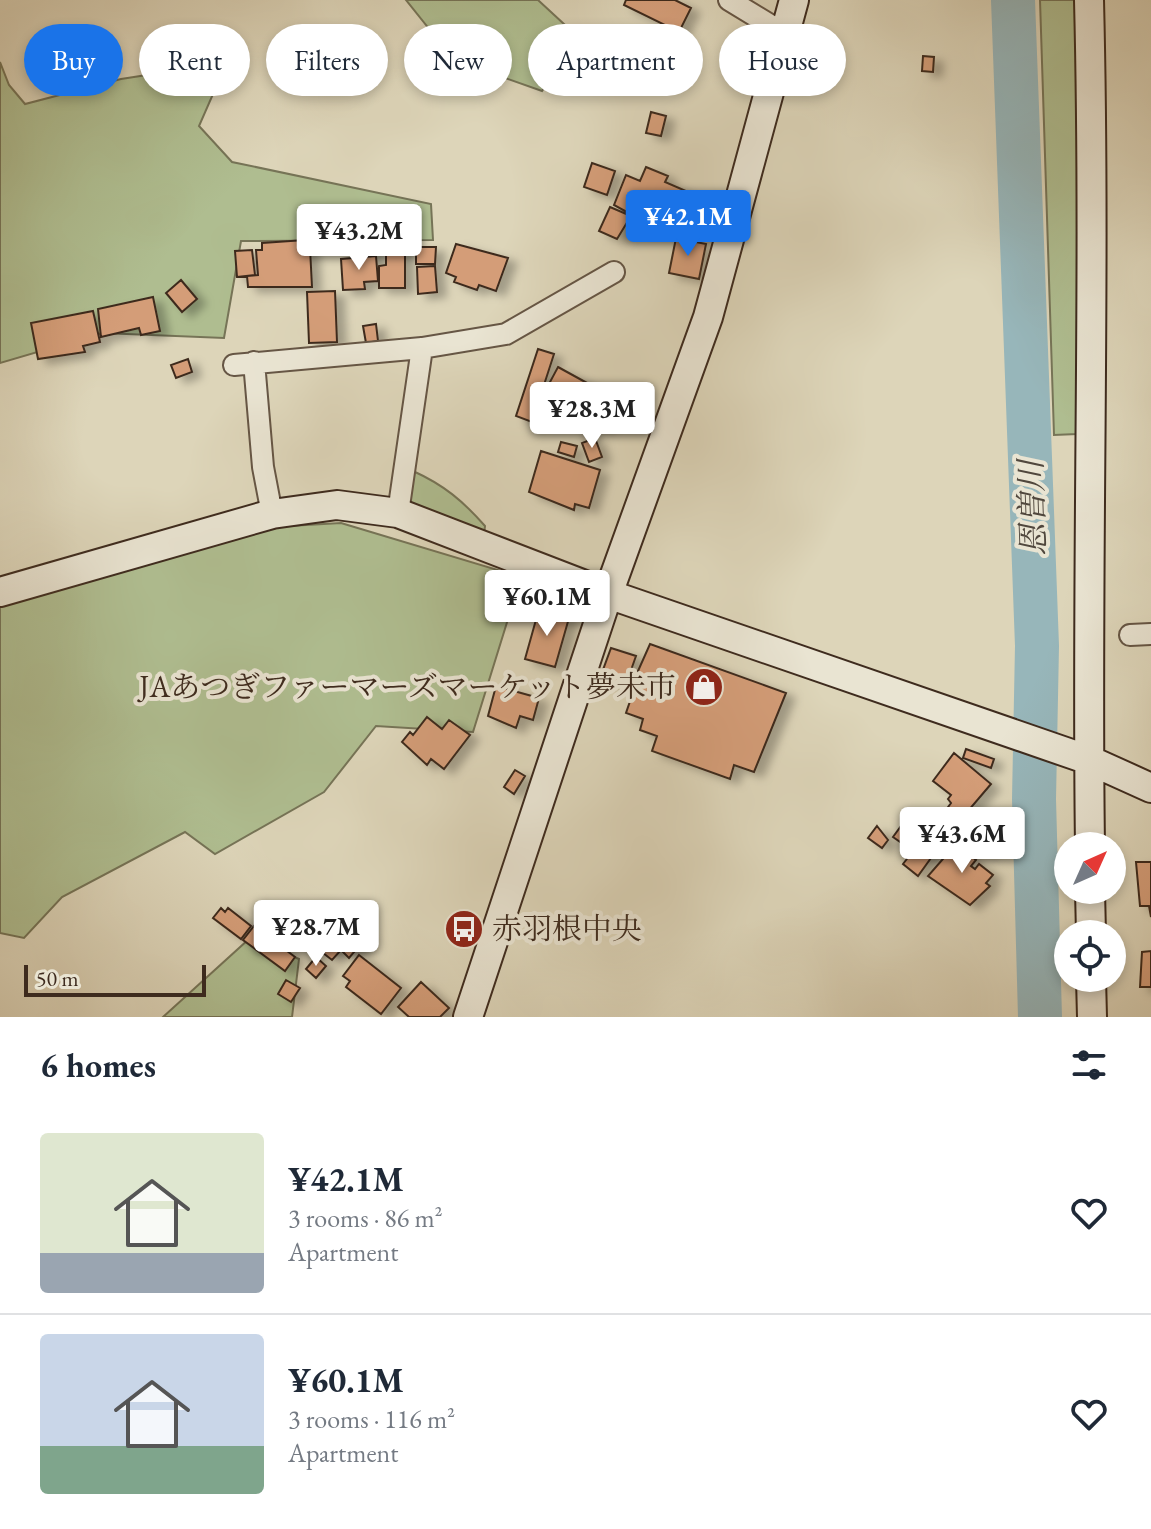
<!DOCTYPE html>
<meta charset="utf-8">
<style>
:root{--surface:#fff;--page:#f6f6f7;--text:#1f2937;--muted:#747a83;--line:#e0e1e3;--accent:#1a73e8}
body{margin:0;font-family:"EB Garamond","Noto Serif JP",serif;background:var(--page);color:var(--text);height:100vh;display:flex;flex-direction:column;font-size:30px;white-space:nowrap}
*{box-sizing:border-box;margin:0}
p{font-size:26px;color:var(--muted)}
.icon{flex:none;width:44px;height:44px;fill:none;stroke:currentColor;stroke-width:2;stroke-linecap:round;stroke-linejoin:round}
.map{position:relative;height:1017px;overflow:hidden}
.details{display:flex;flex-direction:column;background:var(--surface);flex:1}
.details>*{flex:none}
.guide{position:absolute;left:24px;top:24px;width:1104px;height:72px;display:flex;gap:16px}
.needle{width:52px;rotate:45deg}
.tools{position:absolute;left:1054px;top:832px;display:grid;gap:16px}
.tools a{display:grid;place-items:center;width:72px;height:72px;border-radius:50%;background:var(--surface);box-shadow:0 4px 12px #0003;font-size:40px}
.scale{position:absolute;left:24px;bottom:20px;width:182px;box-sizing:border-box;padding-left:8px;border:4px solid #3e2b1e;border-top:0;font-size:22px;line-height:28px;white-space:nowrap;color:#3e2b1e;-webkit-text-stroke:6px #e9e4d2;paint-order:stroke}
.price{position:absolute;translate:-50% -68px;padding:0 18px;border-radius:8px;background:#fff;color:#222;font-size:26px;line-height:52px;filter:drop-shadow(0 2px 4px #0008)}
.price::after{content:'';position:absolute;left:50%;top:48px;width:24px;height:18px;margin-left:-12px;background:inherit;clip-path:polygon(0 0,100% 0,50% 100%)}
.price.active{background:var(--accent);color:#fff}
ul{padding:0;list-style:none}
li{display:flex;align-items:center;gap:24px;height:200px;padding:0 40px}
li+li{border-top:2px solid var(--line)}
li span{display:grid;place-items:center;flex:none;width:224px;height:160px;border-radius:8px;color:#555}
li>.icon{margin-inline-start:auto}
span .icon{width:96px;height:96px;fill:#fffc;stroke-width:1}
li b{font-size:34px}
h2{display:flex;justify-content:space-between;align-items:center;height:96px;padding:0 40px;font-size:34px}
.tag{padding:0 28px;border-radius:36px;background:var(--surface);box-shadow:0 4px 12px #0003;font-size:28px;line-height:72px}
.tag.active{background:var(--accent);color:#fff}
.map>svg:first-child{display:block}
</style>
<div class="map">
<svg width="1151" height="1017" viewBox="0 0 1151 1017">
<defs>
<filter id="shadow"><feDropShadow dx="9" dy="5" stdDeviation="4" flood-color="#0004"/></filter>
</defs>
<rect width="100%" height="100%" fill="#ddd5b9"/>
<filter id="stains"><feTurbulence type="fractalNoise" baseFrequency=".0025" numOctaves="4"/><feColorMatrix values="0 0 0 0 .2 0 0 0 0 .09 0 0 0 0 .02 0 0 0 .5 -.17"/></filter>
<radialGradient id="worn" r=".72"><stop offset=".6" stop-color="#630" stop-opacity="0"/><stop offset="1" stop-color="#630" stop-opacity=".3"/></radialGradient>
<path fill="#afbd90" stroke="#767457" stroke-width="2" d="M406,0H538L578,37L542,91L454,60Z
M1040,0H1081L1077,434L1054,435Z
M0,62L9,85L25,104L121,79L218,64L217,85L199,126L232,162L431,204L433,240L241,241L224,338L102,333L0,363Z
M413,471C444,485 463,501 485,526L484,535L406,502Z
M341,523L521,577L473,732L376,726L324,792L215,854L185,832L62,897L24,938L0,933V596L204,531Z
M249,939L299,959L292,1017H163Z"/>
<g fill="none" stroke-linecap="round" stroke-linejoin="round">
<path stroke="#97b6ba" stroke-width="44" d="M1013,0L1037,646L1034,799L1040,1017"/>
</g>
<path fill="#d49d78" stroke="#3e2b1e" stroke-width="2" filter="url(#shadow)" d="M626,0H675L691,8L679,32L624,5Z
M923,56L934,57L933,72L922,71Z
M651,112L666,116L661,136L646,133Z
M592,163L615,171L607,195L584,187Z
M646,167L668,176L665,182L686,191L671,229L650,220L646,229L634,224L636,217L614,205L626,175L640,181Z
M610,207L631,216L617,239L599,231Z
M676,238L706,244L699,279L669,273Z
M305,240L306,249L310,248L312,287H248L247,276L258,275L256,250H262V243Z
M376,244L377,254L359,255L358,245Z
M456,244L508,258L496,291L479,285L477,290L454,282L456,277L446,273Z
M416,247H436L435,264H416Z
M386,248H405V288H379V266L386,265Z
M252,250L255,275L237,277L235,251Z
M376,256L378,281L364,282L365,289L343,290L341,259Z
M435,266L437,292L418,294L417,267Z
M181,280L197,299L182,312L166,293Z
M335,291L337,342L309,343L307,292Z
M153,297L160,331L141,335L139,328L101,337L98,309Z
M93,311L100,342L83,346L85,352L38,359L31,323Z
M376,324L378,341L366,343L363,326Z
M538,349L554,354L532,422L516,416Z
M188,359L192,372L176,378L171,365Z
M558,367L618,400L603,428L543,395Z
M595,438L602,457L589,462L582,443Z
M561,442L577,446L574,457L558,452Z
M541,451L600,470L589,508L575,504L574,510L529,492Z
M539,609L569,618L555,667L525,659Z
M650,644L786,693L754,772L734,765L730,779L652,751L657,736L640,730L643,719L626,713L637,681L634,680Z
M611,648L636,656L625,687L600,678Z
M496,686L539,698L533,720L520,716L516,728L488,716Z
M427,717L442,729L449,720L470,735L444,769L431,759L427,765L402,742L410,732L413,735Z
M966,749L994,759L991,768L963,758Z
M954,753L991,784L957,824L943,814L951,803L948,799L951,795L933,781Z
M515,770L525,776L514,794L504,787Z
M920,811L949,833L918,876L903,864L913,851L893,837L909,815L914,819Z
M984,823L999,832L986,853L972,844Z
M877,826L888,840L882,848L868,838Z
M956,844L976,860L971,866L975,869L979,864L993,875L986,883L990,886L970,905L928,876Z
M1136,862H1151V917L1149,906H1140Z
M221,908L225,912L228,908L251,926L241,939L213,918Z
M343,919L366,938L349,958L341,950L332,960L318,949Z
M254,926L295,957L285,971L243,940Z
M1151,951V987H1140L1142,952Z
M359,955L401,988L381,1014L346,987L350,981L343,976Z
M316,957L326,966L316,978L306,969Z
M286,980L300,988L291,1002L278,994Z
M421,982L449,1008L440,1017H409L398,1007Z"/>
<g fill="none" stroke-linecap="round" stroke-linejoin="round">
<g stroke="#665645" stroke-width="24">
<path id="street" d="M729,0L785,34
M254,362L263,467L272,514
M234,365L422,348L506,334L614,272
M398,513L422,348
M1130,635L1151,634"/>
</g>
<g stroke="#3e2b1e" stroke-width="32">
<path id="secondary" d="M1089,0C1096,282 1086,564 1090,846
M0,592L272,514L337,505L398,513L608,594L1089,760L1151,788
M1090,890L1091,934
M1091,978L1092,1017
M468,1017L608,594L708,317L794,0"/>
</g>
<use href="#street" stroke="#e9e4d2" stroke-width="20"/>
<use href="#secondary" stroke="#e9e4d2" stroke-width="28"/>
</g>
<defs>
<g id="shop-disc" transform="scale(2)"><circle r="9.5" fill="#8f2418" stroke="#e9e4d2"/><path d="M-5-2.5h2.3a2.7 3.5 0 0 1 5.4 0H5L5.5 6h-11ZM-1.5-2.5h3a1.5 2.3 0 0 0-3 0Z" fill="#fff"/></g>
<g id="bus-disc" transform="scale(2)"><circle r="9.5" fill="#8f2418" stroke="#e9e4d2"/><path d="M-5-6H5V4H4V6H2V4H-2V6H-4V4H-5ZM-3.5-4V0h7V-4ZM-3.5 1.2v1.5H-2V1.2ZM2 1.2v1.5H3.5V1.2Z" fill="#fff"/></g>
</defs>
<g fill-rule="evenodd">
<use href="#shop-disc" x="704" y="687"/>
<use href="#bus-disc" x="464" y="929"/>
</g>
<g text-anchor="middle" stroke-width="8" stroke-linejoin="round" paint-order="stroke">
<g font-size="30" fill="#3e2b1e" stroke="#e9e4d2" text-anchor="end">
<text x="676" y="697">JAあつぎファーマーズマーケット夢未市</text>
<text x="492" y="939" text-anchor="start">赤羽根中央</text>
</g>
<g font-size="32" font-style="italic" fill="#50473d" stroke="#e9e4d2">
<text transform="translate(1032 508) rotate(-92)" y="11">恩曽川</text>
</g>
</g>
<rect width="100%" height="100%" filter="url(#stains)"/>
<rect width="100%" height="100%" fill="url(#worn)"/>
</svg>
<div class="tools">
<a><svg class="needle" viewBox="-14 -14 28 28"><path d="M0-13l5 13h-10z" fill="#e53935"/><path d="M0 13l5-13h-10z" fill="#747a83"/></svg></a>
<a><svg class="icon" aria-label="locate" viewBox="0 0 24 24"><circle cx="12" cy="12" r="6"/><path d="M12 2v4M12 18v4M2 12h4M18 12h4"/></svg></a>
</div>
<div class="scale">50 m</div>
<b class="price active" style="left:688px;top:258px">¥42.1M</b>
<b class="price" style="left:359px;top:272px">¥43.2M</b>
<b class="price" style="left:592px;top:450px">¥28.3M</b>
<b class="price" style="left:547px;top:638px">¥60.1M</b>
<b class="price" style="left:962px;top:875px">¥43.6M</b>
<b class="price" style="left:316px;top:968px">¥28.7M</b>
<div class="guide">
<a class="tag active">Buy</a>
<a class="tag">Rent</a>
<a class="tag">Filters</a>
<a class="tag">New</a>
<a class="tag">Apartment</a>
<a class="tag">House</a>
</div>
</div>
<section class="details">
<h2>6 homes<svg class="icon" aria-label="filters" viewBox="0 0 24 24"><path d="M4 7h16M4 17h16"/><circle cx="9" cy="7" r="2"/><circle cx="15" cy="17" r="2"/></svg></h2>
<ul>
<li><span style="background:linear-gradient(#dfe7d0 75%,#9aa5b1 0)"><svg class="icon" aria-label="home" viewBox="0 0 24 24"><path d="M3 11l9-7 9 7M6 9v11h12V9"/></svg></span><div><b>¥42.1M</b><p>3 rooms · 86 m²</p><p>Apartment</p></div><svg class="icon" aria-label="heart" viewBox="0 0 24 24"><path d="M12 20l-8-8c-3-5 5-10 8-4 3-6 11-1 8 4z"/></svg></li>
<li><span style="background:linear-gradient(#c9d6e8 70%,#7fa58c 0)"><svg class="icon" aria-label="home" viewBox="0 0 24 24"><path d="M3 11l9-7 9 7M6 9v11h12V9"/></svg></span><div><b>¥60.1M</b><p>3 rooms · 116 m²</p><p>Apartment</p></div><svg class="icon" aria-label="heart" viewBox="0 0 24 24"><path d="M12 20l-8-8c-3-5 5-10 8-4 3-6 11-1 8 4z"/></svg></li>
</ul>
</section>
